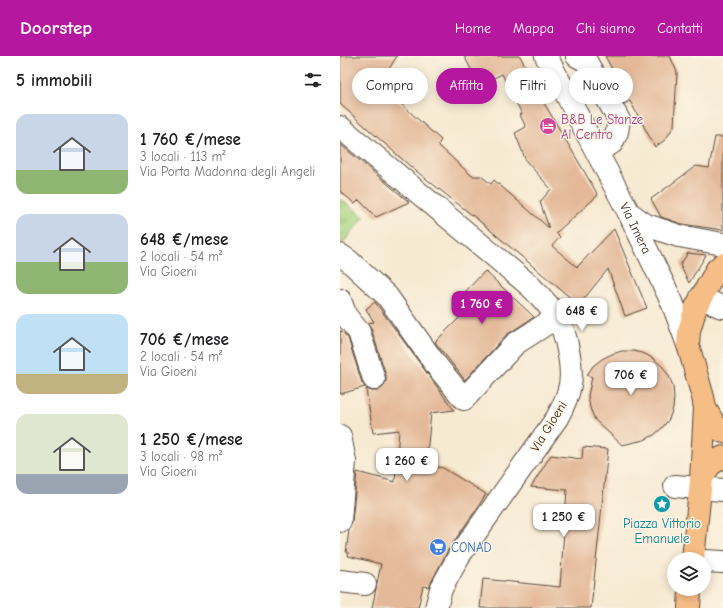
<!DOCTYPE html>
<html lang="it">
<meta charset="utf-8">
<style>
:root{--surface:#fff;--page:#f6f6f6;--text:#202124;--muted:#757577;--accent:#b5179e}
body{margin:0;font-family:"Comic Neue",sans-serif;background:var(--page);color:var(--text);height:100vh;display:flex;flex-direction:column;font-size:15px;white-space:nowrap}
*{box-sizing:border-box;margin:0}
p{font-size:13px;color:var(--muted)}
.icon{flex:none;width:22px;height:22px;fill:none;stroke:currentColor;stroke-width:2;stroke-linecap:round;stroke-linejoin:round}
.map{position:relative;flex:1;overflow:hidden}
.details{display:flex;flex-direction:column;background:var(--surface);width:340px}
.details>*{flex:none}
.top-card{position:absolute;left:12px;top:12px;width:311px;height:36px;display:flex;gap:8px}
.controls{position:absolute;left:327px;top:496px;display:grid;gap:8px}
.controls a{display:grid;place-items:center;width:44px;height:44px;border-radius:50%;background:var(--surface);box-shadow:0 2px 10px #0003;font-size:20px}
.price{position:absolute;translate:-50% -34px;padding:0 9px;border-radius:8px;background:#fff;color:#222;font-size:13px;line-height:26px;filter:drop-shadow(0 1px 2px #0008)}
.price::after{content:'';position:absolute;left:50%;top:24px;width:12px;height:9px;margin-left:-6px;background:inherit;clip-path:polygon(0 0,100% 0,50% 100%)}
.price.on{background:var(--accent);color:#fff}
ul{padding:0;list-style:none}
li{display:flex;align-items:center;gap:12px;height:100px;padding:0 16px}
li span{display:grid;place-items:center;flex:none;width:112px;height:80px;border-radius:12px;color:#555}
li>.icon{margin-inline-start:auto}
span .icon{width:48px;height:48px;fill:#fffc;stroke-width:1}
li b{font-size:17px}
h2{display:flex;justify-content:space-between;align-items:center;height:48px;padding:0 16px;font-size:17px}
.tag{padding:0 14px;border-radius:18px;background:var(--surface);box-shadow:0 2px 10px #0003;font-size:14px;line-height:36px}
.tag.on{background:var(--accent);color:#fff}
header{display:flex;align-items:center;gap:24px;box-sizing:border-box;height:56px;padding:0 20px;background:var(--accent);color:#fff}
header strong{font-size:19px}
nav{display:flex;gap:22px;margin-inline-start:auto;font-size:14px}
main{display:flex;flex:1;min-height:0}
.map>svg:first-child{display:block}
</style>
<header>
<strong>Doorstep</strong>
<nav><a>Home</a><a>Mappa</a><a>Chi siamo</a><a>Contatti</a></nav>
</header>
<main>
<section class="details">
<h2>5 immobili<svg class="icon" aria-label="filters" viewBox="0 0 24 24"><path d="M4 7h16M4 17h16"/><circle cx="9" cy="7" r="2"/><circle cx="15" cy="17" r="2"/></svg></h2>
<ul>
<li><span style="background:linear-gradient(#c9d6e8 70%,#8fb573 0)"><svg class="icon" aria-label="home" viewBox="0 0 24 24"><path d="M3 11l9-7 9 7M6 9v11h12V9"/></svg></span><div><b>1 760 €/mese</b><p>3 locali · 113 m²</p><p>Via Porta Madonna degli Angeli</p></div></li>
<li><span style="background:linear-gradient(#c9d6e8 60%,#8fb573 0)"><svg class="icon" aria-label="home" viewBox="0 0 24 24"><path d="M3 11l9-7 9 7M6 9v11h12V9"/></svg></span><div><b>648 €/mese</b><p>2 locali · 54 m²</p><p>Via Gioeni</p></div></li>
<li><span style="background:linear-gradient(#bfe0f5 75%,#c2b280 0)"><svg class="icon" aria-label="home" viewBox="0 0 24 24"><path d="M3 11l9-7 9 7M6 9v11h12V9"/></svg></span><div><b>706 €/mese</b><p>2 locali · 54 m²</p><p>Via Gioeni</p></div></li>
<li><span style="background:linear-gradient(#dfe7d0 75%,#9aa5b1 0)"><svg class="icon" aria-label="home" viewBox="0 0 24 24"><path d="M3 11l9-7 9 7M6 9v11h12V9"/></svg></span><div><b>1 250 €/mese</b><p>3 locali · 98 m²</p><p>Via Gioeni</p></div></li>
</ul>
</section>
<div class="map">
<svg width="383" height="552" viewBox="0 0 383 552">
<defs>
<pattern id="grass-tufts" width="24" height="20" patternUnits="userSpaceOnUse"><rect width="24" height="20" fill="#a9d683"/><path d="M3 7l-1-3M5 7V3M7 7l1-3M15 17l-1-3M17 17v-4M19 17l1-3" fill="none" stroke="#92b871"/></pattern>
</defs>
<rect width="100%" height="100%" fill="#fcf5e5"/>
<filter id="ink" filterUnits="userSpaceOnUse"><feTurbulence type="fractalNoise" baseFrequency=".025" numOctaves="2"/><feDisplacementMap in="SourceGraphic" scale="8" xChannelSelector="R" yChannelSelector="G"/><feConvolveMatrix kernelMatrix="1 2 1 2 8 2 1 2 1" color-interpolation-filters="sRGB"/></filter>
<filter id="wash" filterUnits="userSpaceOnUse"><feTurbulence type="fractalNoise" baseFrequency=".012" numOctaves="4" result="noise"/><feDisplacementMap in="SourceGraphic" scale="16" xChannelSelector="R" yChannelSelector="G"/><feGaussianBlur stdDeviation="0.9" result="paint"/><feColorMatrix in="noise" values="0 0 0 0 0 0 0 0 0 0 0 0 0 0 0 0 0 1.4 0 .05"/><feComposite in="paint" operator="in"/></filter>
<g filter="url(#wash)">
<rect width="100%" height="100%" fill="#f7ead3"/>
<path fill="url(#grass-tufts)" stroke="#728050" d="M0,143L24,161L3,187L0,185Z"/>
<g id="blocks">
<path fill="#e4b999" d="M0,0H57L46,18L60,27L50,38L101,84L98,89L132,120H141L151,128L154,124L209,172L200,146L211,133L186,105L175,77L186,71L180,59L182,58L162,18L130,34L123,21L133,17L124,0H180L204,47L258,139L216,177L220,181L212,190L237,211L274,173L307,252L285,260L268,213L239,249L137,163L71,111L0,48Z
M265,0H330L337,16L334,70L325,84L315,91L290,45L284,48L275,31L280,28Z
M375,81H383V174L342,168L321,161L311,143L356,110L369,112Z
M0,88L69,146L36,161L19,144L15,148L0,135Z
M348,197L366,199L349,227L340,209Z
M145,215L194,261L166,279L125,324L95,286L131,250L123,238Z
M35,246L114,354L91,357L86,409L103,412L146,438L138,451L108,494L89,531L83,530L78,552H32L41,508L8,500L9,497H6L9,474L12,466L17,416L55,426L59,374L33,377L26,333L32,335H38L43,331L46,325V319L31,272L28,267L34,266L26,253Z
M0,274L8,282L22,327L25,331L0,338Z
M282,295H294L305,298L314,303L323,311L329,320L333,330L334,342L333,352L329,363L322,372L314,379L304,384L282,389L255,364L250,352L248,340L252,321L247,319L253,310L262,303L272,298Z
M243,391L268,393L251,552H140L143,523L220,531L227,434L191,431L211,399L242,403Z"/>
</g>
</g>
<g filter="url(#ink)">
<use href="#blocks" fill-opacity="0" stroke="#574739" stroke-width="1"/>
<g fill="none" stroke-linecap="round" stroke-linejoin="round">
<g stroke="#574739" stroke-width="24">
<g id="minor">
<path id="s1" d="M206,0L289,157L332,246L348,289"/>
<path d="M237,0L246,5L279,64L277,76L272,87L257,95"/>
<path d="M0,71L189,229C199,239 210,249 217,262C223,272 226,282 228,294C234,323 231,336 217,362L119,500L101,533L96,552"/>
<path d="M289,157L306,169L339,180L383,188"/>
<path d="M0,199L9,205L47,240L96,309L124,343L175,288L217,261"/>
<path d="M361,241L379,250L383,251"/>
<path d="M0,244L6,260L19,276L34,323"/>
<path d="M0,380L5,405L0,465"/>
<path d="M335,430L383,434"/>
<path d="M364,505L383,506"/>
<path d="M0,525L25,528"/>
</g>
</g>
<g stroke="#574739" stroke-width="24">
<path id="major" d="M365,352L375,369L383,376
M361,424L365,352L363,341L348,289L349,275L356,251L377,213L383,208
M353,503L361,424L370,409L383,401
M349,552L350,533"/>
</g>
<use href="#minor" stroke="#fff" stroke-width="22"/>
<use href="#major" stroke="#f6be87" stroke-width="22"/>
</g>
</g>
<defs>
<g id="hotel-disc" transform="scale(0.9)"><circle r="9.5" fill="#d1479c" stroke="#fcf5e5"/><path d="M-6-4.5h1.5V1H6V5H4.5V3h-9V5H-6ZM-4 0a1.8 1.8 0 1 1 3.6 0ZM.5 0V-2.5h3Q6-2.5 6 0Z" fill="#fff"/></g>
<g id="sight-disc" transform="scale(0.9)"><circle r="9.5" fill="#0f9aa8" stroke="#fcf5e5"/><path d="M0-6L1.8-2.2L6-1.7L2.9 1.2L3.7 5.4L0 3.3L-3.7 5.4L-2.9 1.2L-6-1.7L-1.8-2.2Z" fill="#fff"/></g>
<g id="supermarket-disc" transform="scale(0.9)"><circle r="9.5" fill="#3f7fe0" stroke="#fcf5e5"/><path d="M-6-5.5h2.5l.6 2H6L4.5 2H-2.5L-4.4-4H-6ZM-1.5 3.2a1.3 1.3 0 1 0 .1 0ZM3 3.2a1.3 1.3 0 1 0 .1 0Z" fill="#fff"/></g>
</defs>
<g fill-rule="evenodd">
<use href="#hotel-disc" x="208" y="70"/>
<use href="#sight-disc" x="322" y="448"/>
<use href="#supermarket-disc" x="98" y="491"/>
</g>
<g text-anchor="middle" stroke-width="3" stroke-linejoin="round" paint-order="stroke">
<g font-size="13" fill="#b23c85" stroke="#fcf5e5" text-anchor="start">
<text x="221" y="68">B&amp;B Le Stanze<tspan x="221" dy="15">Al Centro</tspan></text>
</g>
<g font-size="13" fill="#3b2a1e" stroke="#fcf5e5">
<text dy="5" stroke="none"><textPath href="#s1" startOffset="194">Via Imera</textPath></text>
<text transform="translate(208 370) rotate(-58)" y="5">Via Gioeni</text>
</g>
<g font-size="13" fill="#0d838f" stroke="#fcf5e5">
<text x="322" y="472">Piazza Vittorio<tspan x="322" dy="15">Emanuele</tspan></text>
</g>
<g font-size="13" fill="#366cbe" stroke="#fcf5e5" text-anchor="start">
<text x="111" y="496">CONAD</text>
</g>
</g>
</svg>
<div class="controls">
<a><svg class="icon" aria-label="layers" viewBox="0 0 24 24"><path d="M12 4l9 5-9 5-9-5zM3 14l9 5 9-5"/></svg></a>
</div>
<b class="price on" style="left:142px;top:269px">1 760 €</b>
<b class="price" style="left:242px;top:276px">648 €</b>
<b class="price" style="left:291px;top:340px">706 €</b>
<b class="price" style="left:67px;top:426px">1 260 €</b>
<b class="price" style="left:224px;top:482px">1 250 €</b>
<div class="top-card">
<a class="tag">Compra</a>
<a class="tag on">Affitta</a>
<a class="tag">Filtri</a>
<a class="tag">Nuovo</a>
</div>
</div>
</main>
